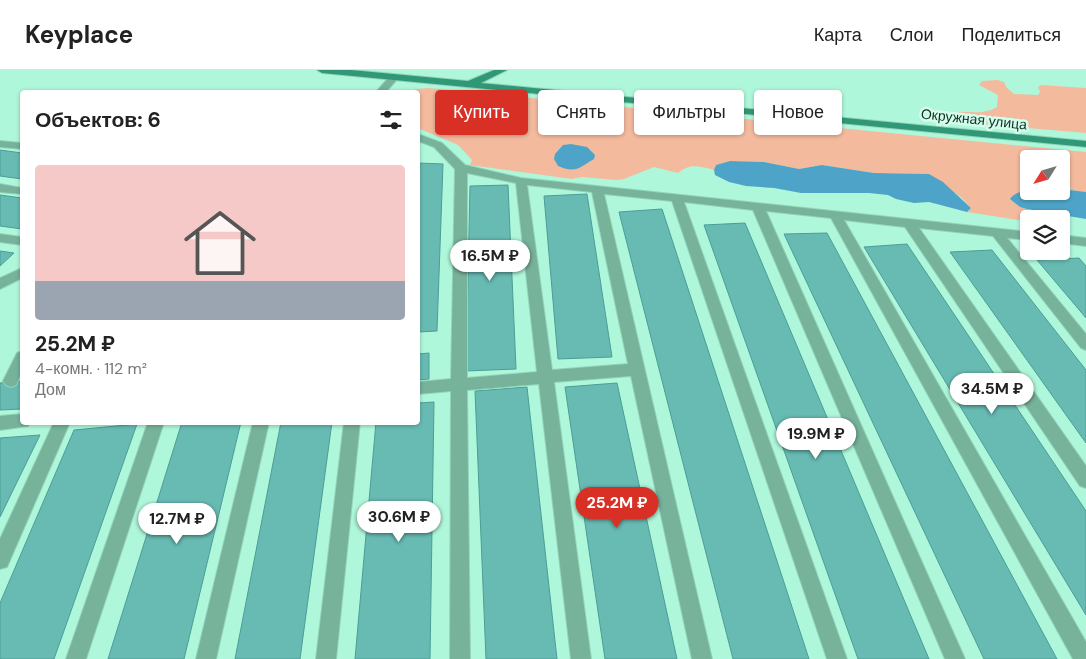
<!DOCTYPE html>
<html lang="ru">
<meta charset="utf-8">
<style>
:root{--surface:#fff;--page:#f2f2f2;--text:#222;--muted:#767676;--line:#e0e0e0;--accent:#d93025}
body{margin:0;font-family:"DM Sans",sans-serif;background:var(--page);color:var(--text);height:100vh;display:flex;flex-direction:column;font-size:19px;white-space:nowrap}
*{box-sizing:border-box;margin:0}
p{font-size:16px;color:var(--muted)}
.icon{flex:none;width:28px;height:28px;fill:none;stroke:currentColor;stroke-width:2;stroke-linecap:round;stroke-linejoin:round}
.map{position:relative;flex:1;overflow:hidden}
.panel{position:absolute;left:20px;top:20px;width:400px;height:335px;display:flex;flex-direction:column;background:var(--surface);border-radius:5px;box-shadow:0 1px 4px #0004}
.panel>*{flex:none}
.hud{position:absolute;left:435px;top:20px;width:475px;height:45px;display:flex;gap:10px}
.needle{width:32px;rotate:233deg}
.tools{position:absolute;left:1020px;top:80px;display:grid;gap:10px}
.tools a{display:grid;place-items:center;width:50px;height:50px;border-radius:5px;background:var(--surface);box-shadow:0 1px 4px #0004;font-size:25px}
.price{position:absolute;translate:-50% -42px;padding:0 11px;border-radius:18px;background:#fff;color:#222;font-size:16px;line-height:32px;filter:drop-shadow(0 1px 2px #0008)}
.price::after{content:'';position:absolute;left:50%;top:30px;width:15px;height:11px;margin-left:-8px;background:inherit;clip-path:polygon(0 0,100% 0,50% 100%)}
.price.selected{background:var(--accent);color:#fff}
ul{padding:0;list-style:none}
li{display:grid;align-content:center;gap:10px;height:265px;padding:0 15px}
li span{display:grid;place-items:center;height:155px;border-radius:5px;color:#555}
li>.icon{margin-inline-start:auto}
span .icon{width:90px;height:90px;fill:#fffc;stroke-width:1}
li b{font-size:21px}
h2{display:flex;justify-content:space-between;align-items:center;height:60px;padding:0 15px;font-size:21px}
.tag{padding:0 18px;border-radius:5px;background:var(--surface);box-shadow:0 1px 4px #0004;font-size:18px;line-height:45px}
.tag.selected{background:var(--accent);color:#fff}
header{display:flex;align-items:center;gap:30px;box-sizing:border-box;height:70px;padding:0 25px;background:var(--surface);border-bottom:1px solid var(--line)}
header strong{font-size:24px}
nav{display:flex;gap:28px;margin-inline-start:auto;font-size:18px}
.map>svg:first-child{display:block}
</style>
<header>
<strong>Keyplace</strong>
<nav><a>Карта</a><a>Слои</a><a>Поделиться</a></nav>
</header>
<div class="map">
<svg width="1086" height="589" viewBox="0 0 1086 589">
<rect width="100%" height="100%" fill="#aff7da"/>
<path fill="#f3ba9e" d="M997,10L1004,12L1007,18L1014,24L1038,25L1040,22L1038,17L1041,15L1086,18V63L957,52L948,46C962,37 979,48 997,37L998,25L979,15L982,11Z
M429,18L1086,82V122L1061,119V89H1029V120L1023,121L1020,137L1034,141L1026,149L1018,150L967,142L971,138L962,128L929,104L874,103L822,95L799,99L764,92L730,91L716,95L714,100C700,96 690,93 678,103L654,97L624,109L616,110L582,107L572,109L470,95L472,90L458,75L418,58V22H408L416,19Z"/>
<path fill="#4ea4c8" d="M571,74L587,77L595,85L594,89C580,97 576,104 558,96L554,89L555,84L563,75Z
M730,91L764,92L799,99L822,95L874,103L929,104L943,112L971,138L967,142L929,132L914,133L896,129L888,125L869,123H801L774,118L746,116L729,112L715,105L714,100L716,95Z
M1061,119L1086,122V149L1027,139L1020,137L1010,129C1019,116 1045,121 1061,121Z"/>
<path fill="#68bbb3" stroke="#4a9e96" d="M0,80L22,83V109L0,106Z
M418,93L443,94L437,261L418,262Z
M508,115L516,299L466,301L470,116Z
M587,124L612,287L558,289L544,126Z
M0,125L22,128V159L0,156Z
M662,139L809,589H733L619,142Z
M745,153L929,589H858L704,155Z
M827,163L1057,589H984L784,164Z
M907,174L1086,441V545L864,177Z
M992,180L1086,300V373L950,182Z
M0,181L14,183L0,196Z
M1079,188L1086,196V248L1037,190Z
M429,283V309L418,310V284Z
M22,311V339L0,340V313Z
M617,313L677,589H605L565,317Z
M527,317L557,589H486L475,321Z
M434,332L430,589H355L376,352H418V333Z
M182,352H241L184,589H108Z
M281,352H332L300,589H235Z
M137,354L54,589H0V533L74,360Z
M40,365L0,447V368Z"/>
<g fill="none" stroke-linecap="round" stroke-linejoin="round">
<g stroke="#93d4ba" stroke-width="2">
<path id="lane" d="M394,4L399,7L386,22H376L391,5Z
M418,64L442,73L465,95L521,108L1029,162V170L1007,168L1086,264V280L1081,278L993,166L919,158L1086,396V418L1080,416L905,157L844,150L1086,572V589H1073L831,148L766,141L965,589H945L753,140L684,132L847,589H827L672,131L604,124L712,589H692L631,306L554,312L591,589H571L539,314L467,320L470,589H450L451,321L418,324V312L451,309L455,99L434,77L418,71ZM467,103L516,113L537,302L467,308ZM527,115L592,122L628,294L552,300Z
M0,71L22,73V79L0,77Z
M0,114L22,118V124L0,122Z
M0,164L22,167V175L0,172Z
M1061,165L1086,168V176L1061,173Z
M22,198V208L0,219V208Z
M22,281C23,294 22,304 16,315L11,317L6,315L3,311L17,283Z
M22,344V352H29L28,356L0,360V346Z
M54,352H70L7,497L0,499V469Z
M148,352H164L86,589H66Z
M253,352H269L216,589H196Z
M344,352H360L336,589H316Z"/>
</g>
<g stroke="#93d4ba" stroke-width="2">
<path id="secondary" d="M317,0H351L468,11L494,0H507L481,13L1086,71V77L322,3Z"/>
</g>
<use href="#lane" fill="#77b29b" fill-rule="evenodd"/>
<use href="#secondary" fill="#319877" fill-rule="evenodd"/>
</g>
<g text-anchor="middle" stroke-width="5" stroke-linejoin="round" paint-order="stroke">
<g font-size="14" fill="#143227" stroke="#d4feec">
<text transform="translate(974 49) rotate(6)" y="5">Окружная улица</text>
</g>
</g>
</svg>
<div class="tools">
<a><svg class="needle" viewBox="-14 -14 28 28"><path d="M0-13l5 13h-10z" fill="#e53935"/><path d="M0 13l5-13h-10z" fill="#767676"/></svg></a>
<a><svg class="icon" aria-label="layers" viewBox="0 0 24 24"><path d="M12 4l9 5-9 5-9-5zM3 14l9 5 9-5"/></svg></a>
</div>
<b class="price" style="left:490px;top:212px">16.5M ₽</b>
<b class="price" style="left:992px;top:345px">34.5M ₽</b>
<b class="price" style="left:816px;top:390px">19.9M ₽</b>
<b class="price selected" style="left:617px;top:459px">25.2M ₽</b>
<b class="price" style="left:399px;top:473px">30.6M ₽</b>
<b class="price" style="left:177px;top:475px">12.7M ₽</b>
<div class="hud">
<a class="tag selected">Купить</a>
<a class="tag">Снять</a>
<a class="tag">Фильтры</a>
<a class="tag">Новое</a>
</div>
<section class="panel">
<h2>Объектов: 6<svg class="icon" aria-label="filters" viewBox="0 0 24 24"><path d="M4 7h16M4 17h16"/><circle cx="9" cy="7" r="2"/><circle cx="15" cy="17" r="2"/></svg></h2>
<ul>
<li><span style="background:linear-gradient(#f6c9c9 75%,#9aa5b1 0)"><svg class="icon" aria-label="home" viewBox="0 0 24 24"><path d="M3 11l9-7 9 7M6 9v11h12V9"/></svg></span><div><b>25.2M ₽</b><p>4-комн. · 112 m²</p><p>Дом</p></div></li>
</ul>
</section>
</div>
